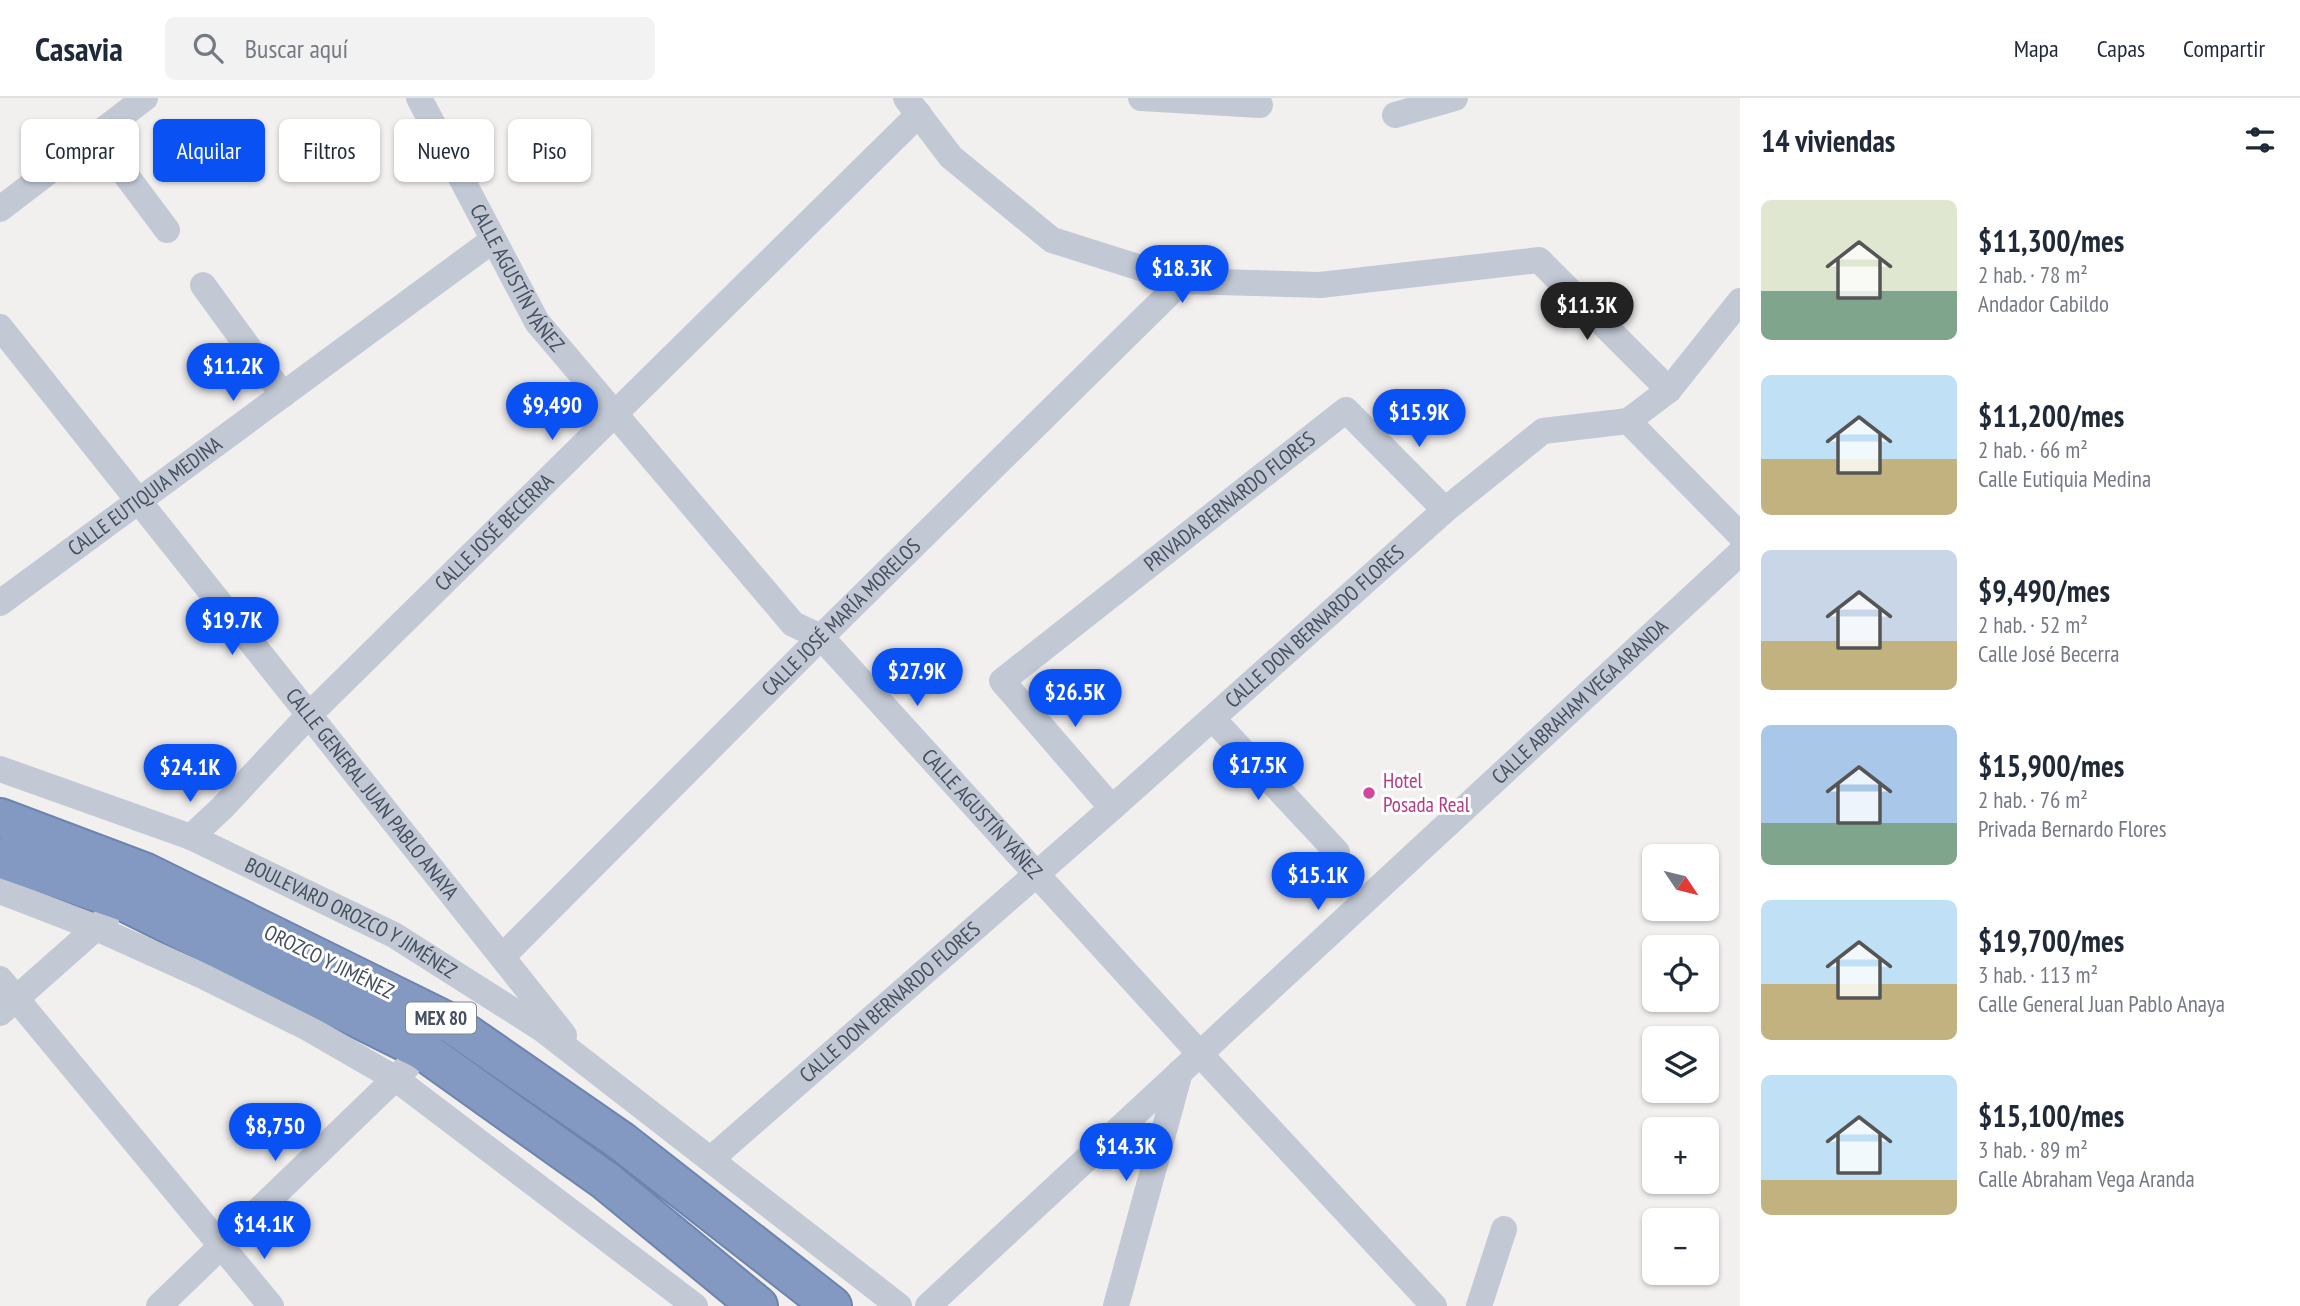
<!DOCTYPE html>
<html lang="es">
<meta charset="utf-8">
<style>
:root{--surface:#fff;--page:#f2f2f3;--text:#1f2937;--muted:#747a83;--line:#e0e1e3;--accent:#0951f2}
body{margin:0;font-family:"PT Sans Narrow",sans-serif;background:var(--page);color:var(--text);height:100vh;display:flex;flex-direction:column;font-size:26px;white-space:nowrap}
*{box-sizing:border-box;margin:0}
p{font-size:23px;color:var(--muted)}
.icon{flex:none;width:38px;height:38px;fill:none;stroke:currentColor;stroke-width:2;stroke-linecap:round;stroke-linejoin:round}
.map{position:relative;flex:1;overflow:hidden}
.panel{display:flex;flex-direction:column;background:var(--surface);width:560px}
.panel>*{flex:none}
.guide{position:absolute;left:21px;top:21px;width:665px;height:63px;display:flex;gap:14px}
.needle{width:46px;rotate:125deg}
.controls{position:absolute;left:1642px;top:746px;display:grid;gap:14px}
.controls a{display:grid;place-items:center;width:77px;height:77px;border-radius:10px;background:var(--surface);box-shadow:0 2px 5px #0004;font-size:35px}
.price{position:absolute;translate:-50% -60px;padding:0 16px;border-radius:24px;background:var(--accent);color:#fff;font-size:23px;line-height:46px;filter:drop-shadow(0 2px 4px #0008)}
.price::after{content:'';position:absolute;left:50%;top:42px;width:21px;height:16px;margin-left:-10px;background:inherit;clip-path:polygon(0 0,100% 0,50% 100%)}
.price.on{background:#222;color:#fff}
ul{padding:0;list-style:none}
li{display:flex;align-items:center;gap:21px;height:175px;padding:0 21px}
li span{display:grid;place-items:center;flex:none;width:196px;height:140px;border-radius:10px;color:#555}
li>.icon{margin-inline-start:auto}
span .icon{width:84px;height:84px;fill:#fffc;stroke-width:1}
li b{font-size:30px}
h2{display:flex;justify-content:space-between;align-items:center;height:84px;padding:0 21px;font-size:30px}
.chip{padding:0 24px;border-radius:10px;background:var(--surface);box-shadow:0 2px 5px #0004;font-size:24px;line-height:63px}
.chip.on{background:var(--accent);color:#fff}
header{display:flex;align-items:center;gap:42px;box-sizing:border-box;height:98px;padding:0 35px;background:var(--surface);border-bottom:2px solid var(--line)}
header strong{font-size:33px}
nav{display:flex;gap:38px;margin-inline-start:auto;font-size:24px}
.search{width:490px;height:63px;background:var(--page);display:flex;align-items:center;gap:18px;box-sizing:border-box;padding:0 24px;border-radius:10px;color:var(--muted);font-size:26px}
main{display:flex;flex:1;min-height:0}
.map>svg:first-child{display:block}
</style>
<header>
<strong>Casavia</strong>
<div class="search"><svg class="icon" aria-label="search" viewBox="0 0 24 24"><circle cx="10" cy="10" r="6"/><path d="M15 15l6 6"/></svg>Buscar aquí</div>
<nav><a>Mapa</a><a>Capas</a><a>Compartir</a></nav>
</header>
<main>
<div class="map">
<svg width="1740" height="1208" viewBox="0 0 1740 1208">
<rect width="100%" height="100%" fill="#f2efef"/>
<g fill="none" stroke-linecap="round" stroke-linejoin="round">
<g stroke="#6e84ae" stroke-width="42">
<path id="highway" d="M0,720L146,775L452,926L621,1043L832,1208
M0,760L125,804L422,952L606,1083L758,1208"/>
</g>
<g stroke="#c2c9d5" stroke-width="26">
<path id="s1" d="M419,0L537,224L793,526L821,539L1200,956L1434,1208"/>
<path d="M906,0L951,59L1052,142L1182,183L1320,187L1539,162L1669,292"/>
<path d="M1141,0L1260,7"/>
<path d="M1395,17L1455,0"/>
<path d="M96,37L167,132"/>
<path d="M0,111L145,0"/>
<path d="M203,187L283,297"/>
<path id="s2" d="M0,229L564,937"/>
<path d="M1628,323L1669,292L1740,203"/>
<path d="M1628,323L1740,437"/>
<path id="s3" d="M0,505L493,142"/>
<path d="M1213,621L1337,754"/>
<path id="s4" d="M0,671L191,739L394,837L542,931L899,1208"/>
<path id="s5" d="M1112,710L1002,583L1346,312L1445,412"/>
<path id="s6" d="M191,739L223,709L309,617L919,16"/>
<path d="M0,793L96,830L205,879L306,929L396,981L695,1208"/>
<path id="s7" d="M502,859L821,539L1182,183"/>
<path d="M0,881L271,1208"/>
<path d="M0,915L106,821"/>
<path id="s8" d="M711,1061L1112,710L1445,412L1543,333L1628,323"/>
<path d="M159,1208L407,969"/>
<path id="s9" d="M928,1208L1740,455"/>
<path d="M1116,1208L1180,974"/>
<path d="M1479,1208L1504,1131"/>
</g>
<use href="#highway" stroke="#8399c2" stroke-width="38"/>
</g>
<circle fill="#d1479c" stroke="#fff" stroke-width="2.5" cx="1369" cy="695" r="7"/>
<g text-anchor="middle" stroke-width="6" stroke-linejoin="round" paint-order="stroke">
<rect fill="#fff" stroke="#7e848f" stroke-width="2" x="406" y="904.5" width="70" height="31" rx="5"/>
<g font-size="19" font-weight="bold" fill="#464f5f">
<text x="441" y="927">MEX 80</text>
</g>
<g font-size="21" fill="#464f5f" stroke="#fff">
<text dy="7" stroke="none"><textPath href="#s1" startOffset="205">CALLE AGUSTÍN YÁÑEZ</textPath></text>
<text dy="7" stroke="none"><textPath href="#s3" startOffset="180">CALLE EUTIQUIA MEDINA</textPath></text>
<text dy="7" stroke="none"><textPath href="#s5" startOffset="458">PRIVADA BERNARDO FLORES</textPath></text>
<text dy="7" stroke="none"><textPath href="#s6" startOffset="430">CALLE JOSÉ BECERRA</textPath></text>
<text dy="7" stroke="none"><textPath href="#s7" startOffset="480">CALLE JOSÉ MARÍA MORELOS</textPath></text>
<text dy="7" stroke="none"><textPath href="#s8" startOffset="805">CALLE DON BERNARDO FLORES</textPath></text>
<text dy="7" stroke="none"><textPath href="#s9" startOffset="889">CALLE ABRAHAM VEGA ARANDA</textPath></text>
<text dy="7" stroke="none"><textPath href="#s2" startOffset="597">CALLE GENERAL JUAN PABLO ANAYA</textPath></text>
<text dy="7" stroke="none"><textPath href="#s1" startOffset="919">CALLE AGUSTÍN YÁÑEZ</textPath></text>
<text dy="7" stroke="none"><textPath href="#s4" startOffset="382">BOULEVARD OROZCO Y JIMÉNEZ</textPath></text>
<text transform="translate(329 864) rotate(26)" y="7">OROZCO Y JIMÉNEZ</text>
<text dy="7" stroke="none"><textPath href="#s8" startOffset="238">CALLE DON BERNARDO FLORES</textPath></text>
</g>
<g font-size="21" fill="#b23c85" stroke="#fff" text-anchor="start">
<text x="1383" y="690">Hotel<tspan x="1383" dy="24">Posada Real</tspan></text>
</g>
</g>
</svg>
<div class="controls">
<a><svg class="needle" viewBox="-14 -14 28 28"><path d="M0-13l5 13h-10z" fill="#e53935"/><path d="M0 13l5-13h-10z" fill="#747a83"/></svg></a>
<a><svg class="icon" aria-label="locate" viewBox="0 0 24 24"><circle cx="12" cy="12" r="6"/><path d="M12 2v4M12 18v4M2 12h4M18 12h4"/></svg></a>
<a><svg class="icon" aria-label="layers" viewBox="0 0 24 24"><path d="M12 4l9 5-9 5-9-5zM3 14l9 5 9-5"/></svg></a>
<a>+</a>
<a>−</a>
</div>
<b class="price" style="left:1182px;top:207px">$18.3K</b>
<b class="price on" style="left:1587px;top:244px">$11.3K</b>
<b class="price" style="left:233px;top:305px">$11.2K</b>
<b class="price" style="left:552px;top:344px">$9,490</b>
<b class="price" style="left:1419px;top:351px">$15.9K</b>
<b class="price" style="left:232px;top:559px">$19.7K</b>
<b class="price" style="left:917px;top:610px">$27.9K</b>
<b class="price" style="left:1075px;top:631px">$26.5K</b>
<b class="price" style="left:1258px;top:704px">$17.5K</b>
<b class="price" style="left:190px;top:706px">$24.1K</b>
<b class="price" style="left:1318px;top:814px">$15.1K</b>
<b class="price" style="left:275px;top:1065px">$8,750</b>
<b class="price" style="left:1126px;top:1085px">$14.3K</b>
<b class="price" style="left:264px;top:1163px">$14.1K</b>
<div class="guide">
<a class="chip">Comprar</a>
<a class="chip on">Alquilar</a>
<a class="chip">Filtros</a>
<a class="chip">Nuevo</a>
<a class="chip">Piso</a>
</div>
</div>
<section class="panel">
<h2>14 viviendas<svg class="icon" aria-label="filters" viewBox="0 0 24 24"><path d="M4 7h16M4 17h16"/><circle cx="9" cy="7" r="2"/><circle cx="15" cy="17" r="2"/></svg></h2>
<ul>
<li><span style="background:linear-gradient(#dfe7d0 65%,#7fa58c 0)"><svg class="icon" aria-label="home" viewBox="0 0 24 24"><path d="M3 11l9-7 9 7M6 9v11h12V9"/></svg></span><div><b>$11,300/mes</b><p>2 hab. · 78 m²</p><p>Andador Cabildo</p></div></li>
<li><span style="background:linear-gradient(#bfe0f5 60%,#c2b280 0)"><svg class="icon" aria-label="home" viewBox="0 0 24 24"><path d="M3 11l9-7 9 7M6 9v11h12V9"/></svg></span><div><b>$11,200/mes</b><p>2 hab. · 66 m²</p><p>Calle Eutiquia Medina</p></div></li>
<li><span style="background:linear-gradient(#c9d6e8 65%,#c2b280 0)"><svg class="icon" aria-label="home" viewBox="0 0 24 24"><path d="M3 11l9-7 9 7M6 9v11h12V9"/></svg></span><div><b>$9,490/mes</b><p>2 hab. · 52 m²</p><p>Calle José Becerra</p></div></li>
<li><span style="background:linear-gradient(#a9c7e8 70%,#7fa58c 0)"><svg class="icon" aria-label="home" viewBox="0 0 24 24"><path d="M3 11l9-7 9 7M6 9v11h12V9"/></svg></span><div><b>$15,900/mes</b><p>2 hab. · 76 m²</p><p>Privada Bernardo Flores</p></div></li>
<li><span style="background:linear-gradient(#bfe0f5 60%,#c2b280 0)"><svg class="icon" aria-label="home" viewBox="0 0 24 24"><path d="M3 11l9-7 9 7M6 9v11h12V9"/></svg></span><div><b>$19,700/mes</b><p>3 hab. · 113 m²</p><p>Calle General Juan Pablo Anaya</p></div></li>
<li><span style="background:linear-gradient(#bfe0f5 75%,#c2b280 0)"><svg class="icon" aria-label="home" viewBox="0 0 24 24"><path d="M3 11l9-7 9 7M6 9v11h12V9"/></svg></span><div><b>$15,100/mes</b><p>3 hab. · 89 m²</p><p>Calle Abraham Vega Aranda</p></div></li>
</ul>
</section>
</main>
